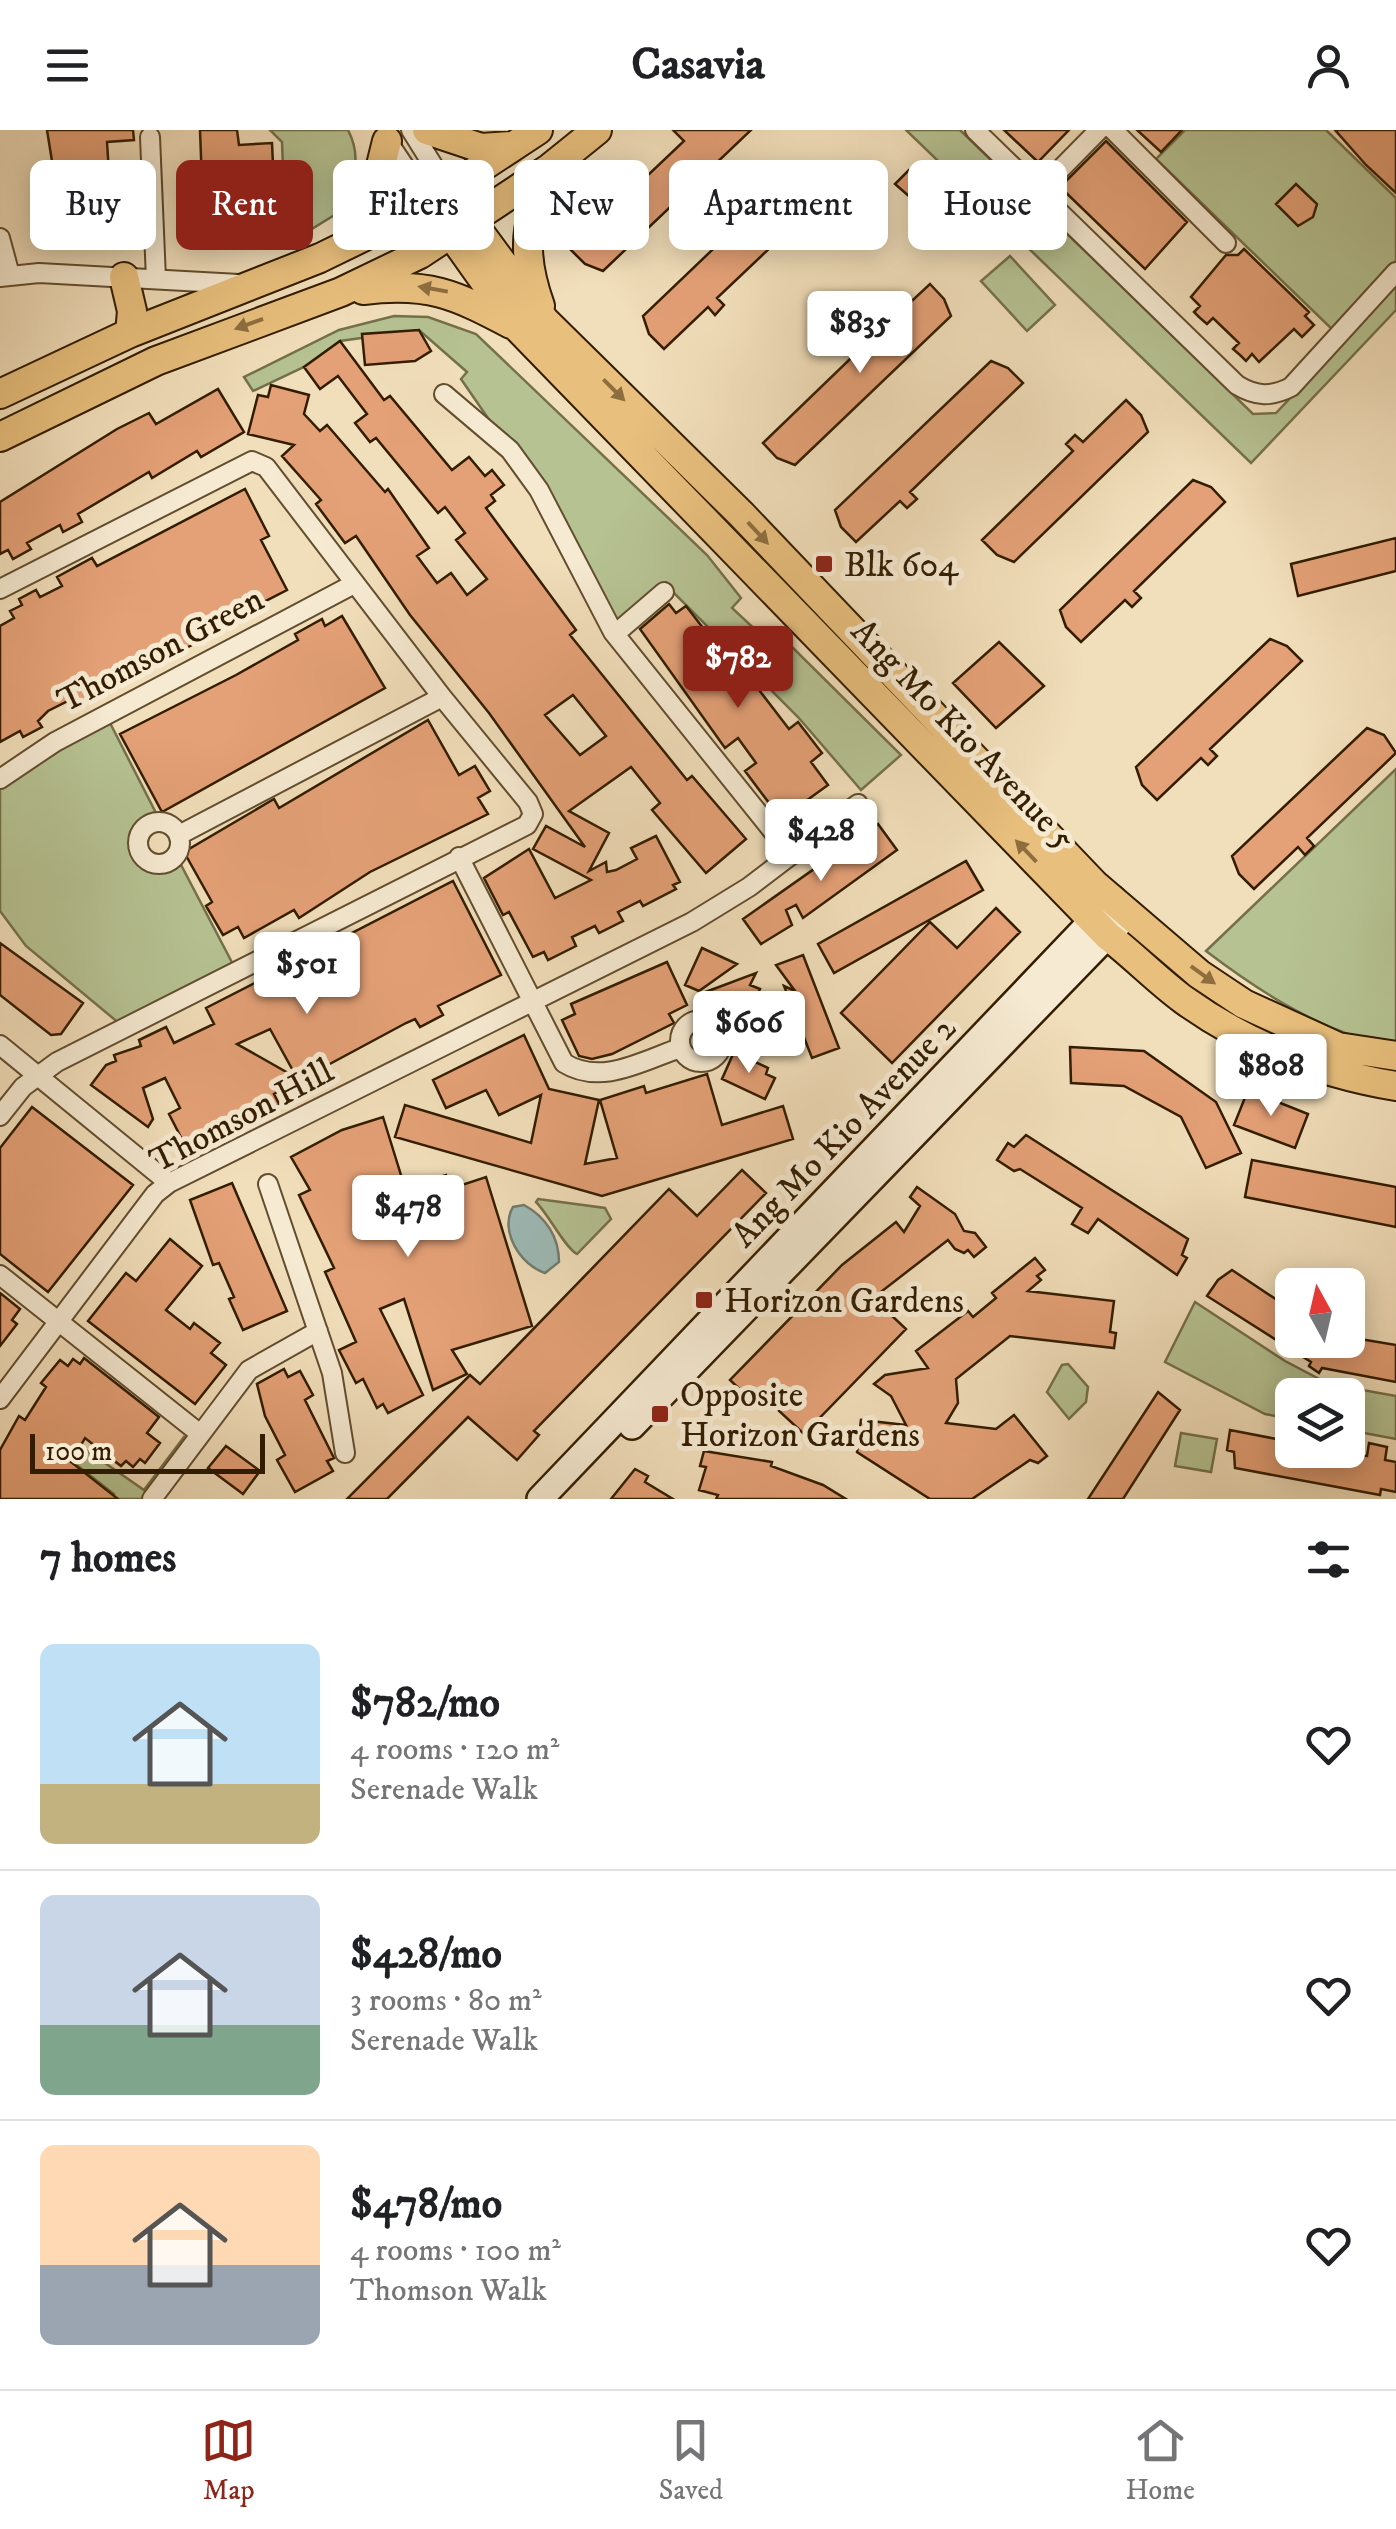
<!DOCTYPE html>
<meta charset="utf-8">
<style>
:root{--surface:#fff;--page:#f6f6f6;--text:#202124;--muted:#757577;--line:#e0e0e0;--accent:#8f2418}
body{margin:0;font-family:"IM FELL DW Pica",serif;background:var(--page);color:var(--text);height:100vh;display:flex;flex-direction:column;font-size:38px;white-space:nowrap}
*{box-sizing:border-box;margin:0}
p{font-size:32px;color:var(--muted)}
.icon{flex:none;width:55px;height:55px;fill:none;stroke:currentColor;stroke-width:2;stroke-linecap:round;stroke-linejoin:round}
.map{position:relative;height:1369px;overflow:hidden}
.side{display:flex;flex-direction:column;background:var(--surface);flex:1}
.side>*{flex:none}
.guide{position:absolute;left:30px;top:30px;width:1338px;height:90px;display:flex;gap:20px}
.needle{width:65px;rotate:352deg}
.fabs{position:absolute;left:1275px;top:1138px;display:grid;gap:20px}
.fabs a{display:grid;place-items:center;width:90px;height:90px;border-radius:15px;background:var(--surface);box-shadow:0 5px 25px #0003;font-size:50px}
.scale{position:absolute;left:30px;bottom:25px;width:235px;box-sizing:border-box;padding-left:10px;border:5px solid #331d01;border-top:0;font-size:28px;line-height:35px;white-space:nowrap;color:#331d01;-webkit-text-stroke:8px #f6ead2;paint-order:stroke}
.price{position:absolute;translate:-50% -85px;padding:0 22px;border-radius:10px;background:#fff;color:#222;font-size:32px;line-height:65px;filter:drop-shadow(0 2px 5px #0008)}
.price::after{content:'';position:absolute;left:50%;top:60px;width:30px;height:22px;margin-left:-15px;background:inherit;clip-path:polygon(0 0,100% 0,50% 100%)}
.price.on{background:var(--accent);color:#fff}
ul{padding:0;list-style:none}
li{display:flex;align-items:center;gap:30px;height:250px;padding:0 40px}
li+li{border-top:2px solid var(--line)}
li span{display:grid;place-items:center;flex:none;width:280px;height:200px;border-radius:15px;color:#555}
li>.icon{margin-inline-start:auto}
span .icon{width:120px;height:120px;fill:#fffc;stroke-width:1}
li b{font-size:42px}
h2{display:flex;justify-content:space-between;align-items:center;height:120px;padding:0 40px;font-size:42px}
.tag{padding:0 35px;border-radius:15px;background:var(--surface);box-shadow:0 5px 25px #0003;font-size:35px;line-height:90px}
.tag.on{background:var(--accent);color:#fff}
header{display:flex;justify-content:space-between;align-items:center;height:130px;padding:0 40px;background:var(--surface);font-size:45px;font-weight:700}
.tabs{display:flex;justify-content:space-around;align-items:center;height:140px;border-top:2px solid var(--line);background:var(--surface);font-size:28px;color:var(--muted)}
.tabs a{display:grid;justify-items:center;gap:5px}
.tabs .on{color:var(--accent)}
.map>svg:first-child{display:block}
</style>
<header><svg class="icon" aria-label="menu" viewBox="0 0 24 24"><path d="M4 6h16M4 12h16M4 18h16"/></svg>Casavia<svg class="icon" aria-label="person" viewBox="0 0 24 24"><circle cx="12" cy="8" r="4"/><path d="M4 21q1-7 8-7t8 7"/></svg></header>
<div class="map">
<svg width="1396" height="1369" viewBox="0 0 1396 1369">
<rect width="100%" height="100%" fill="#f1deba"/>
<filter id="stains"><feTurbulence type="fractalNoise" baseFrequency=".002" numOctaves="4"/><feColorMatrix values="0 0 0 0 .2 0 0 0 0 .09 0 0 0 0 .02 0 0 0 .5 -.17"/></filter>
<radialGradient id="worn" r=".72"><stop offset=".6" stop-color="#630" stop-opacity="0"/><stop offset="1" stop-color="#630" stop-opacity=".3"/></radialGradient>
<path fill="#b6c292" stroke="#74704a" stroke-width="2.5" d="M270,0H348C363,29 354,54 334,79L336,84L286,115L282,12Z
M906,0H960L1253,284L1276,283L1396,156V180L1251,333Z
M1185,0H1326L1396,68V143L1336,203L1156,29Z
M1010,126L1055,175L1027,201L981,151Z
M394,186L428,187L476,204L707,425L741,468L732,478L762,506L774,499L901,625L861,660L798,587L671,460L613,502L510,320L461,249L467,242L419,200L340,211L304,237L253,261L244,247L339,200Z
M108,589L156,683L133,704L134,728L154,741L179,731L237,842L126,899L26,816L0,781V655Z
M1396,639V918C1324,903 1264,865 1206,821Z
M538,1069L605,1078L611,1089L577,1124C565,1118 549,1085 536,1072Z
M1195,1172L1285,1231L1329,1254L1396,1266V1309L1348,1300V1265H1292V1289L1265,1284L1165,1232Z
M1068,1234L1088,1257L1086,1272L1069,1289L1047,1262L1062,1235Z
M1181,1303L1217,1309L1211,1342L1175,1336Z
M184,1307L190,1311L145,1369H111L114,1364L78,1336L55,1369H50L82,1317L144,1360Z"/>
<path fill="#9dbbb8" stroke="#737c6f" stroke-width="2.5" d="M524,1075C546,1087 559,1107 559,1132L545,1143C520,1135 499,1100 513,1077Z"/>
<path fill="#e4a076" stroke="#331d01" stroke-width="2.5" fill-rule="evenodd" d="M47,0H133L134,10L107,12L109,43L83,44L84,82L118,81V107L70,108L69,75H59Z
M200,0H237L239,15L272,13L275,77L203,80Z
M673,0H751L603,141L585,134L570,119L684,11Z
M1004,0H1069L1038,32Z
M1137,0H1182L1161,22Z
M1335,0H1396V63L1366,35Z
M1106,11L1187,92L1145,139L1060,57Z
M799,37L816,44L831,60L717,168L724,175L715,185L708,177L664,219L649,204L643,186Z
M909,40L940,69L927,82L895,54Z
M1296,54L1317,74L1313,87L1298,96L1276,74Z
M1244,119L1309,182L1305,186L1314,195L1302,207L1294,199L1259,232L1252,224L1246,231L1240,225L1233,219L1239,213L1213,188L1207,194L1199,187L1194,182L1200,176L1191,167L1226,125H1238Z
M930,154L944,169L951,186L795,335L777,328L763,313L876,204L869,197L878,188L886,195Z
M419,200L431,221L415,231L365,235L362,204Z
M340,211L384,270L390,266L452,340L469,327L485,346L492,340L504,355L491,365L495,371L486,378L576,500L570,505L687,650L692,646L746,709L706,743L652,680L660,673L631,637L569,681L609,703L589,741L606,732L607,742L616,740L637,729L631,718L656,706L680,752L673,755L676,759L643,776L640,771L618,782L623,791L599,803L595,796L572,807L576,816L548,830L544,822L533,827L509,782L503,785L484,748L529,719L555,768L591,750L533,719L546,696L585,717L489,583L410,485L356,406L345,413L316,374L321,370L282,326L294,315L248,304L258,265L268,267L271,255L309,265L304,284L320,301L327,295L385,362L388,359L429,418L417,426L437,453L451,443L467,465L487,449L456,410L465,403L445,377L438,383L376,308L370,312L355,293L367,284L338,246L320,259L304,237ZM573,565L606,606L580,625L545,585Z
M991,231L1008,238L1023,253L910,362L917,369L907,378L900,371L856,412L841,397L835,380Z
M218,259L244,302L201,327L197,321L152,348L149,342L78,384L82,392L63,402L60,395L27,413L31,419L13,429L8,420L0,424V372L117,299L149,283L156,294Z
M1126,270L1141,285L1148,302L1014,432L997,425L982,410L1073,321L1066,314L1075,305L1083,312Z
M1193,350L1211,357L1225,372L1134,461L1141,468L1132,477L1125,470L1081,512L1066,497L1060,480Z
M245,359L269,406L261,410L287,460L190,510L192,515L169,527L86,563L89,568L73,576L70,570L48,581L38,591L42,597L23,607L20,601L0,612V496L14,488L10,481L22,475L19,469L36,460L40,467L62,456L57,447L92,428L97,436Z
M1396,408V441L1298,466L1291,434Z
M669,474L676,483L686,476L741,547L746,543L789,599L798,592L822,623L811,632L828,655L781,689L745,641L756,633L738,608L725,618L640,499Z
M342,486L385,558L162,682L120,604L236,545L298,510L295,504L322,489L325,496Z
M1270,509L1287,516L1302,531L1210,619L1217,626L1208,635L1201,628L1157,670L1142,655L1136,637Z
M999,512L1044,556L996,598L953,553Z
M428,590L459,645L475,636L490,661L478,668L488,684L370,742L299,788L294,780L244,808L238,797L223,805L206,776L212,772L184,722L274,669L279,678Z
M1367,598L1384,605L1396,623L1307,708L1314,716L1305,725L1298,717L1254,759L1239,744L1232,726Z
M878,694L897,720L803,788L796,775L786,780L792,795L761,814L743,789Z
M966,731L983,760L834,843L818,814Z
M453,751L501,845L438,876L443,885L420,897L415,889L406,893L274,964L279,974L187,1019L169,984L180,978L165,948L143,958L153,989L148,997L91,955L106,935L116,931L114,925L141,916L139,910L166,897L174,913L214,894L206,878ZM270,899L297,948L237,914Z
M996,778L1020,802L892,933L841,883L930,792L957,818Z
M0,813L83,873L61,904L51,905L0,865Z
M702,818L737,834L699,861L685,855Z
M803,825L839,918L812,928L784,856L795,861L776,835Z
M667,832L687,875L669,884L674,893L612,924L592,929L579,926L562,890L575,884L571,874Z
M756,843L750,855L760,859L751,879L742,874L739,880L703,863Z
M524,905L549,959L599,970L585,1034L617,1028L600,970L644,956L646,963L707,944L722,995L783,976L793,1009L602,1066L395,1007L405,975L531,1013L541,965L499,985L486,960L446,978L433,950Z
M1070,917L1144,921L1216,972L1241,1023L1206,1038L1181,987L1124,956L1071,953Z
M734,922L768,938L766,944L775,948L765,969L722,949Z
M1248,960L1308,984L1295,1018L1234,995Z
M32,977L133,1055L48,1162L0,1124V1018Z
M383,987L405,1058L446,1045L450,1059L486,1047L532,1196L452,1220L467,1244L433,1260L404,1169L380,1179L423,1265L388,1283L383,1274L377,1278L363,1249L356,1253L339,1220L356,1212L325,1142L334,1138L299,1065L310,1060L291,1027L342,1000Z
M1026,1005L1188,1109L1182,1125L1187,1128L1177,1145L1098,1089L1088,1103L1072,1094L1082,1078L1020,1039L1014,1041L997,1030L1008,1013L1014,1017Z
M1252,1030L1396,1057V1097L1245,1067Z
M742,1040L766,1063L534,1301L539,1305L517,1330L468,1287L387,1369H347L470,1245L480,1254L669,1059L697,1086Z
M232,1053L287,1181L243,1200L229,1169L234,1167L219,1133L213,1135L190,1070Z
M917,1057L955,1084L964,1101L975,1103L986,1117L974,1127L968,1120L964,1123L955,1119L948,1110L873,1168L906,1199L804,1304L763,1266L755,1274L730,1250L842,1135L896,1092L904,1102L920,1076L910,1067Z
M170,1109L202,1136L166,1180L190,1199L194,1193L220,1213L211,1223L226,1235L195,1274L88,1191L126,1143L136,1151Z
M1035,1128L1045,1140L1037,1146L1041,1150L1028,1161L1114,1171L1110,1202L1116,1203L1114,1218L1010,1206L956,1249L958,1273L946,1293L996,1299L1014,1285L1047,1326L1038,1333L1030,1330L972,1369H930L857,1322L861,1290L906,1295L891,1266L874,1254L885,1245L928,1238L916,1221L968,1181L973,1187L996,1168L992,1163Z
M1232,1140L1292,1180V1210L1348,1207L1396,1215V1252L1322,1238L1319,1243L1309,1236L1311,1232L1207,1166L1218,1150Z
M0,1163L20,1179L12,1190L17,1194L0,1216Z
M84,1228L159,1287L147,1303L160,1313L145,1333L140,1329L133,1337L126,1331L121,1336L85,1308L71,1332L118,1369H0V1320L19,1286L25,1290L46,1257L41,1253L60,1230L68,1236L73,1229L80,1234Z
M284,1239L288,1247L300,1241L313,1265L305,1270L334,1328L327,1331L333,1341L295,1362L277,1330L285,1325L265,1286L257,1254Z
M1158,1262L1180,1280L1123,1369H1088Z
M1230,1300L1292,1312V1320L1367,1326L1369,1313L1387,1317L1385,1330L1396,1332V1362L1381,1359L1380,1365L1235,1338L1234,1322L1227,1320Z
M226,1316L260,1341L243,1364L208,1338Z
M704,1321L772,1332L771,1336L823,1355L846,1369H716L718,1365L699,1360L706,1337L700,1336Z
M635,1339L648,1346L645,1352L673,1369H611Z"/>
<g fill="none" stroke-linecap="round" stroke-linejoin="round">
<g stroke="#624d2f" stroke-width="22">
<path id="street" d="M411,0L449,61
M975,0L1237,255C1257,267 1271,267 1291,257L1396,142
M1113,0L1226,113
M150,7L156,149
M386,9L429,73
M1038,62L1099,0
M0,108L10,145
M0,147L39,143L239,154
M444,264L510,320L539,360L613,502L792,725
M0,459L252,331L266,337L442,567L528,672L533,684L527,695L57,932L23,957L0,986
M615,504L664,462
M0,649L55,612L354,454
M138 713a21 21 0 1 1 42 0a21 21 0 1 1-42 0Z
M179,705L442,567
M459,727L564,933C601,956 642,931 680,918
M680 911a21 21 0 1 1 42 0a21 21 0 1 1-42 0Z
M0,915L169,1053
M268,1054L332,1243L345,1323
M0,1145L199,1303
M0,1269L155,1064L169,1053L692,792L749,757L858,674
M152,1369L249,1240L318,1201"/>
</g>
<g stroke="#331d01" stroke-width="30">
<path id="secondary" d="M632,1296L1129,783
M540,1369L1113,769"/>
</g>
<g stroke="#331d01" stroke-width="32">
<path id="primary" d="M427,0L481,18L512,16
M449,61L545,191L742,385L1095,755L1199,844L1244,874L1338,917L1396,926
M429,73L517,197L1108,806C1134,826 1158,851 1184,870C1248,916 1319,943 1396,956
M349,113L371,76L387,11
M124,147L132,181L130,203
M363,160C428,152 454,164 511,194
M540,176C520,120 526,92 549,40
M0,264L130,203L320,128L412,83L538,0
M0,307L156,231L341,162L420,124L550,38L597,0"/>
</g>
<use href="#street" stroke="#f6ead2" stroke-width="18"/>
<use href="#secondary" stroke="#f6ead2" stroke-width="25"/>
<use href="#primary" stroke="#e8bf7d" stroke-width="28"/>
</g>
<defs><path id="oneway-solid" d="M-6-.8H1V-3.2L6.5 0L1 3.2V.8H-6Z" transform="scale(2.5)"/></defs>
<g fill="#8e6e3f">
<use href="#oneway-solid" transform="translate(433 159) rotate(-170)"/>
<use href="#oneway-solid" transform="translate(249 194) rotate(160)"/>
<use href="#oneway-solid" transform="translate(614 260) rotate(45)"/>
<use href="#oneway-solid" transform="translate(758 403) rotate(47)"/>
<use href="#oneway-solid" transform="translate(1026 721) rotate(-134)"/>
<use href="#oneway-solid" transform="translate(1203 845) rotate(36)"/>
</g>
<g fill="#8f2418" stroke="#f6ead2" stroke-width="4">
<rect x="814" y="424" width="20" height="20" rx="5"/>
<rect x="694" y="1160" width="20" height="20" rx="5"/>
<rect x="650" y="1274" width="20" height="20" rx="5"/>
</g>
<g text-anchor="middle" stroke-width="10" stroke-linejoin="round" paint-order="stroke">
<g font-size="35" fill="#331d01" stroke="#f6ead2" text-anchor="start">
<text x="844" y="446">Blk 604</text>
<text x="724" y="1182">Horizon Gardens</text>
<text x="680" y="1276">Opposite<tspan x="680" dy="40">Horizon Gardens</tspan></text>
</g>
<g font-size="35" fill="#331d01" stroke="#f6ead2">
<text transform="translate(160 519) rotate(-28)" y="12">Thomson Green</text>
<text transform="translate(964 604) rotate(46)" y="12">Ang Mo Kio Avenue 5</text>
<text transform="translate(241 985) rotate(-28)" y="12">Thomson Hill</text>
<text transform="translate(843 1001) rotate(-46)" y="12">Ang Mo Kio Avenue 2</text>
</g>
</g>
<rect width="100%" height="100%" filter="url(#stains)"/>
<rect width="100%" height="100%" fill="url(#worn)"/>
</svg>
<div class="fabs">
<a><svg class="needle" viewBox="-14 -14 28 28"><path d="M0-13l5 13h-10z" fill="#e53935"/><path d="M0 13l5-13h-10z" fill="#757577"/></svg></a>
<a><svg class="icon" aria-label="layers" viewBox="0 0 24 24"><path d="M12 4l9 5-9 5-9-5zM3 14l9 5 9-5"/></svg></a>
</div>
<div class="scale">100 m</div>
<b class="price" style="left:860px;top:246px">$835</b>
<b class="price on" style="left:738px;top:581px">$782</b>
<b class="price" style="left:821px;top:754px">$428</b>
<b class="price" style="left:307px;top:887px">$501</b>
<b class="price" style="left:749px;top:946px">$606</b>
<b class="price" style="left:1271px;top:989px">$808</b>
<b class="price" style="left:408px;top:1130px">$478</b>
<div class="guide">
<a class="tag">Buy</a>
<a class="tag on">Rent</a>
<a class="tag">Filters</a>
<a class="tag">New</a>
<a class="tag">Apartment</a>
<a class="tag">House</a>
</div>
</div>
<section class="side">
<h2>7 homes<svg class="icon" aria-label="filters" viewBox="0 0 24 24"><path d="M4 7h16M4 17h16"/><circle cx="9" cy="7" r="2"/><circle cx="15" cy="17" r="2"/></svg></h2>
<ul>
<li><span style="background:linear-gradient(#bfe0f5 70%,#c2b280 0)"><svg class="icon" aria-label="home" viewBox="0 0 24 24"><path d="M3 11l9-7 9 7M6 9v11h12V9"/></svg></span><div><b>$782/mo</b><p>4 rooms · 120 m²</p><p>Serenade Walk</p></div><svg class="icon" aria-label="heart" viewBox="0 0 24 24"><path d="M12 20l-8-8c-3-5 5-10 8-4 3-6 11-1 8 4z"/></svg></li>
<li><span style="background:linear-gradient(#c9d6e8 65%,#7fa58c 0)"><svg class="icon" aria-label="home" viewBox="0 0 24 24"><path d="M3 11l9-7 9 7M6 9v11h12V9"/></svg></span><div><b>$428/mo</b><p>3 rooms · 80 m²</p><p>Serenade Walk</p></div><svg class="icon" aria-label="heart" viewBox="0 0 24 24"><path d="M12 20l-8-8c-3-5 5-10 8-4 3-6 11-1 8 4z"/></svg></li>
<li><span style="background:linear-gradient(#ffd9b3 60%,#9aa5b1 0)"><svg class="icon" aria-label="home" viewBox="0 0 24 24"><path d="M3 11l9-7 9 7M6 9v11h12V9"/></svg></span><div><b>$478/mo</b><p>4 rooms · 100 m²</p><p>Thomson Walk</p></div><svg class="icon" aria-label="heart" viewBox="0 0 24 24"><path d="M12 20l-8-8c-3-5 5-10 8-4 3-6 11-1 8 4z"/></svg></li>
</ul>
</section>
<nav class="tabs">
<a class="on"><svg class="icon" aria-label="map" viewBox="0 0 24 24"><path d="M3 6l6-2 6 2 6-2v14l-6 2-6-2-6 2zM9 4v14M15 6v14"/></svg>Map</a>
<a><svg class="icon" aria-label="saved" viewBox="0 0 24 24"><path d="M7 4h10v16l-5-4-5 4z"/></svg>Saved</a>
<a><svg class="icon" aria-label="home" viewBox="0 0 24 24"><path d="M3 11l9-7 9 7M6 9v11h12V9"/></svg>Home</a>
</nav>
